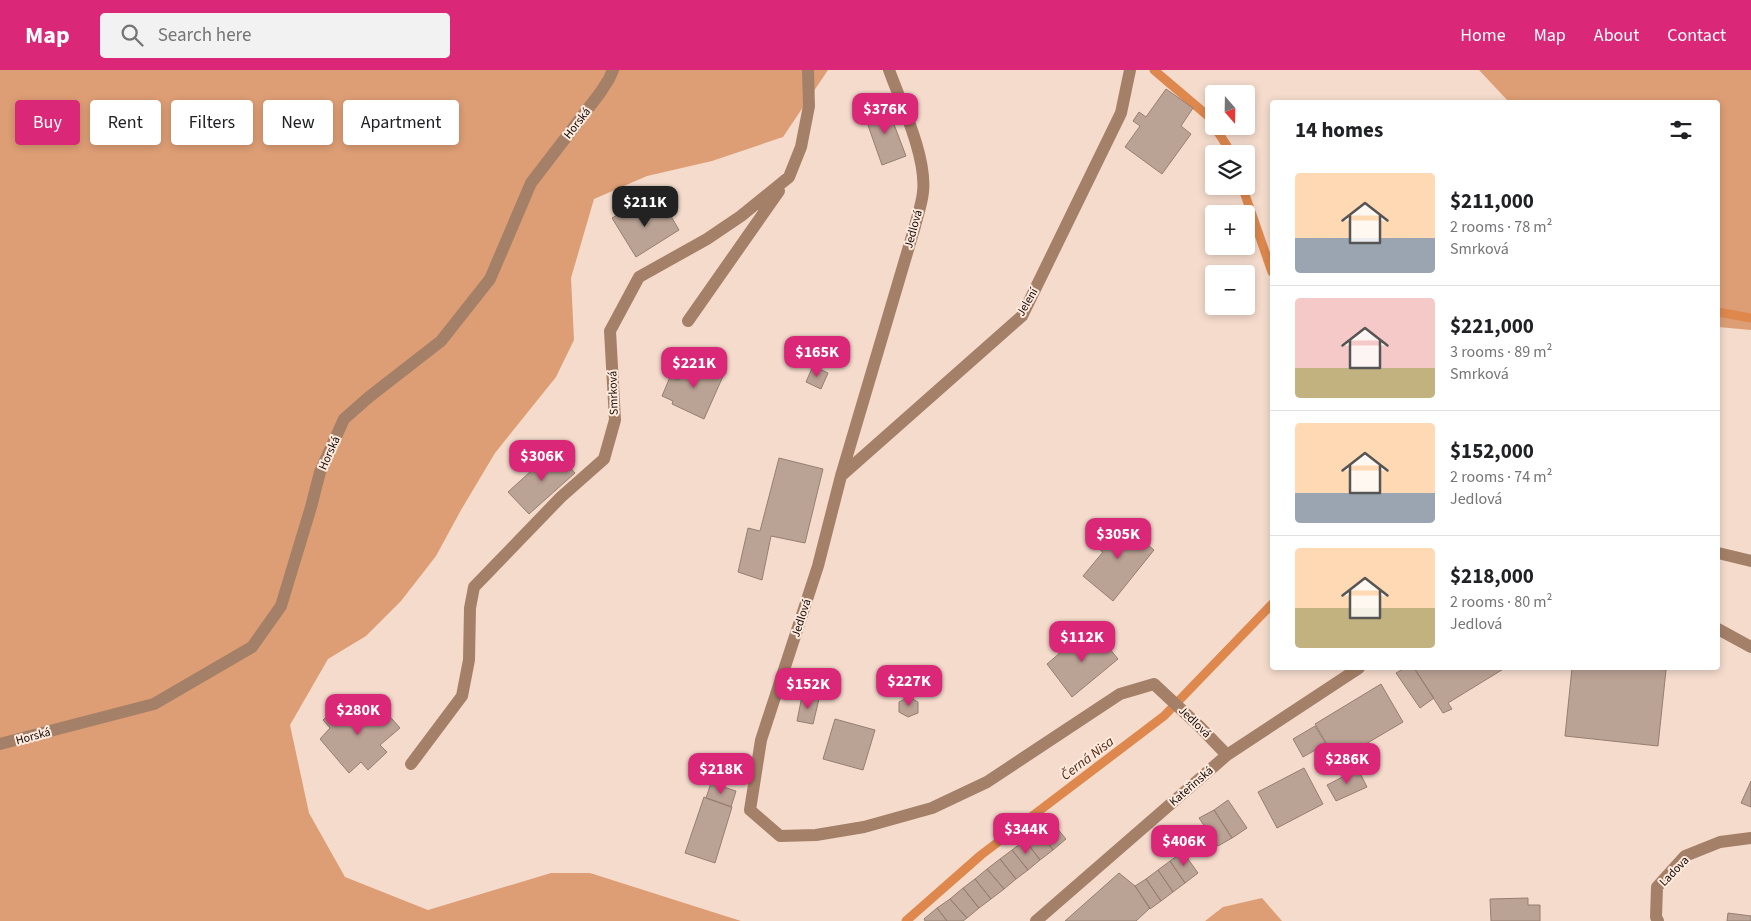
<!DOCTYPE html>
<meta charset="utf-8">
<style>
:root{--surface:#fff;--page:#f2f2f2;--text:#202124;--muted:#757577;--line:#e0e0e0;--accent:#db2777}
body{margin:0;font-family:"Source Sans 3",sans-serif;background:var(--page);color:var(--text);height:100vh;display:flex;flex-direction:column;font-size:19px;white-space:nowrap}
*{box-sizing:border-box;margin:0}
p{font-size:16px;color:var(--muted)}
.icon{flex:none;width:28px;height:28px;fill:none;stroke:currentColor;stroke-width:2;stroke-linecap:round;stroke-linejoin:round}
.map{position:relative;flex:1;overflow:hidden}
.panel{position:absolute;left:1270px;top:30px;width:450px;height:570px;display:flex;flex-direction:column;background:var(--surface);border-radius:5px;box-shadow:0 2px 8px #0003}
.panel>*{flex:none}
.hud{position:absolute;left:15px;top:30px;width:475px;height:45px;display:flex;gap:10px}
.needle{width:32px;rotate:160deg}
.controls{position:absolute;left:1205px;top:15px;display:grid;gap:10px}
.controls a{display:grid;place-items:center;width:50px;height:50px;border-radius:5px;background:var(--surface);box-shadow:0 2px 8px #0003;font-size:25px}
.price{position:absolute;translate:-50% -42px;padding:0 11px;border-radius:10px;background:var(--accent);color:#fff;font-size:16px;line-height:32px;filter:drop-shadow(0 1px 2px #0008)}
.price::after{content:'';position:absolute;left:50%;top:30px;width:15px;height:11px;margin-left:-8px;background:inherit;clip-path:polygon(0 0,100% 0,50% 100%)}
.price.current{background:#222;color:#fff}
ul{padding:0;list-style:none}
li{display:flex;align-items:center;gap:15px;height:125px;padding:0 25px}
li+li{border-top:1px solid var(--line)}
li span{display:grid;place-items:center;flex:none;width:140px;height:100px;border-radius:5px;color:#555}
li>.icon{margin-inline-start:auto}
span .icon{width:60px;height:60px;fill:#fffc;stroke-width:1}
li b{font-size:21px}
h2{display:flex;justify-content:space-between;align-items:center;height:60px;padding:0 25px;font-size:21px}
.tag{padding:0 18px;border-radius:5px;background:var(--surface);box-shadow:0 2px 8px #0003;font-size:18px;line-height:45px}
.tag.current{background:var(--accent);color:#fff}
header{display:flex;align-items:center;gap:30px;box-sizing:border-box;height:70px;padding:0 25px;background:var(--accent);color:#fff}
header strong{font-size:24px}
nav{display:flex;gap:28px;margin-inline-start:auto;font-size:18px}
.search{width:350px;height:45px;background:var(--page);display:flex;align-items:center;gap:12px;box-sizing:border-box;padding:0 18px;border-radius:5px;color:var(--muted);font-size:19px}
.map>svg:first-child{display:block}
</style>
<header>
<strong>Map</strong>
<div class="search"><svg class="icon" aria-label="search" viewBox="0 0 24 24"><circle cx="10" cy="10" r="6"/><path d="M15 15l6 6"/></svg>Search here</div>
<nav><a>Home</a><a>Map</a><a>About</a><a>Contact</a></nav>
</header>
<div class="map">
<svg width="1751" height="851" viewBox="0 0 1751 851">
<rect width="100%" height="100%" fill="#f4dbcc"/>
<path fill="#de9e75" d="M0,0H828L783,67L712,91L647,106L594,129L571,208L574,270L556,307L495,383L461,440L436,486L401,531L366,566L328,589L290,655L309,743L345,807L428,840L551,803H590L741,851H0Z
M1479,0H1751V260L1718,257V32H1509Z
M1262,828L1282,851H1205L1223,837Z"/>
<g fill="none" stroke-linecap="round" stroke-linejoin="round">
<path stroke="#de884e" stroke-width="9" d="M1154,0L1208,46L1214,56
M1214,56L1227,76L1230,84
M1242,116L1272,202
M1718,242L1751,248
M906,851L981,785L1164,646L1272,534"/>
</g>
<path fill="#baa294" stroke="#967f71" d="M1166,19L1193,38L1181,56L1191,64L1162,104L1125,77L1140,56L1133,51L1139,42L1146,47Z
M887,36L906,86L882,95L864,44Z
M636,134L645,149L665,136L679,160L636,187L612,148Z
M691,290L724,304L704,349L672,334L673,331L662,326L670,307L678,310L683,307Z
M813,296L828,303L821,319L806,312Z
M554,380L575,403L529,444L508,422Z
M779,388L823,399L805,473L771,466L762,510L738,502L748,458L760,461Z
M1118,450L1154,480L1113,531L1083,506L1103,482L1095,476Z
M1097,563L1118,589L1072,627L1047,594L1068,576L1065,573L1073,567L1076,571L1081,567L1085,573Z
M1405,598H1414L1434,628L1420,638L1396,603Z
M1414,598H1505L1448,633L1452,639L1443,643Z
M1572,598H1644L1666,600L1658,676L1565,666Z
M1381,614L1403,652L1337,691L1315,654Z
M802,626L819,629L813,654L797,651Z
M909,627L918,632V643L908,647L899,642V632Z
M376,631L400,658L380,675L387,682L368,700L361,692L349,703L320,669L330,658L323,650L343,632L357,649Z
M835,649L875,660L863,700L823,689Z
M1315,656L1326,674L1303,687L1293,669Z
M1304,698L1323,734L1277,758L1258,722Z
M1358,699L1367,717L1336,731L1327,715Z
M1751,711V737L1741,733Z
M711,713L736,721L731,737L706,728Z
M704,727L732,737L715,793L685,783Z
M1228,730L1247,758L1232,768L1214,740Z
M1214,740L1232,768L1218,776L1199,748Z
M1050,750L1066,769L1053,780L1038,760Z
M1038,760L1053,780L1040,790L1025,770Z
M1025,770L1040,790L1028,800L1012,780Z
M1012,780L1028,800L1016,809L1000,789Z
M1183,782L1198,803L1185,813L1170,791Z
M1000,789L1016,809L1004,819L987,799Z
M1170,791L1185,813L1173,822L1158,800Z
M987,799L1004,819L991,829L975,809Z
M1158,800L1173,822L1161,831L1146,809Z
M1119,803L1135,816L1150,838L1136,851H1065Z
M975,809L991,829L979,838L963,818Z
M1146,809L1161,831L1150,839L1135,816Z
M963,818L979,838L967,848L950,829Z
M1528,828V835H1540V851H1491L1490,829Z
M950,829L967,848L963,851H947L937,838Z
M937,838L947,851H925L924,849Z
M1728,843L1751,846V851H1727Z"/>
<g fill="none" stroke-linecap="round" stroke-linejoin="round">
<path stroke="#a58068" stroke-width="12" d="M889,0C901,33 927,87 923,122C922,133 918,144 915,156L841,406L818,496L761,670L750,740L780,766L816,765L864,757L932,738L987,712L1120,624L1154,614L1200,657L1227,685
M688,251L779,121
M841,406L1022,246L1121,43L1130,0
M1718,483L1751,491
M1718,559L1751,577
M0,674L154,634L252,577L281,536L311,437L320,402L344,349L369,327L441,271L490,209L531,113L600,23L609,9L613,0
M411,694L462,626L469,590L470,538L474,517L561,427L604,389L615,350L610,261L639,207L707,169L741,146L789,107L801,77L809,36L808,0
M1036,851L1227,685L1359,598
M1658,851L1656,847L1657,817L1685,786L1720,772L1751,768"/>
</g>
<g text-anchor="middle" stroke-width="4" stroke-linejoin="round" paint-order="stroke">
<g font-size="12" fill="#120a06" stroke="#fee9dd">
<text transform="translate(577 53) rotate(-52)" y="4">Horská</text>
<text transform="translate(913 159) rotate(-75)" y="4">Jedlová</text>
<text transform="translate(1027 232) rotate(-60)" y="4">Jelení</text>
<text transform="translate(613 323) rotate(-92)" y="4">Smrková</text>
<text transform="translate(329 383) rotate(-66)" y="4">Horská</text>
<text transform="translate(801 548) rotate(-72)" y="4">Jedlová</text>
<text transform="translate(1195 652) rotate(44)" y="4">Jedlová</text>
<text transform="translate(33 666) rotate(-15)" y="4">Horská</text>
<text transform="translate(1191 716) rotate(-41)" y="4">Kateřinská</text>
<text transform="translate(1674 801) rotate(-46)" y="4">Ladova</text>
</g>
<g font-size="14" font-style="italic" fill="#4c2910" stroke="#fee9dd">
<text transform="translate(1087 688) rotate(-37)" y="5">Černá Nisa</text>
</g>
</g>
</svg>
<div class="controls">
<a><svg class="needle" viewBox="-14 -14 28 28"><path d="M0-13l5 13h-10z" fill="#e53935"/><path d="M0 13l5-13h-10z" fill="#757577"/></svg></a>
<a><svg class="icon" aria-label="layers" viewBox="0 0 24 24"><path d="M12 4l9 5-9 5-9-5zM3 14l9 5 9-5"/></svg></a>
<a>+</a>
<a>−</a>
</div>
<b class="price" style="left:885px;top:65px">$376K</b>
<b class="price current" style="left:645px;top:158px">$211K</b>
<b class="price" style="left:817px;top:308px">$165K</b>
<b class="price" style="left:694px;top:319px">$221K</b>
<b class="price" style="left:542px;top:412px">$306K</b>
<b class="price" style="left:1118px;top:490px">$305K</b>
<b class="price" style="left:1082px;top:593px">$112K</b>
<b class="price" style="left:909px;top:637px">$227K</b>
<b class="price" style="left:808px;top:640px">$152K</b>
<b class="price" style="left:358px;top:666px">$280K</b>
<b class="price" style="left:1347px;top:715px">$286K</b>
<b class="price" style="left:721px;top:725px">$218K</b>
<b class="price" style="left:1026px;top:785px">$344K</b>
<b class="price" style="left:1184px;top:797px">$406K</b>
<div class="hud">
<a class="tag current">Buy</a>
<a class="tag">Rent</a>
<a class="tag">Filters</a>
<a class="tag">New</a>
<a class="tag">Apartment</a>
</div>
<section class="panel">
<h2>14 homes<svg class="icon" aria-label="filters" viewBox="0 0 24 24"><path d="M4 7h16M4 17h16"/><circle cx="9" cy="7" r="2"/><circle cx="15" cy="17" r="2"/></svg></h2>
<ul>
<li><span style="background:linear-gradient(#ffd9b3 65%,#9aa5b1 0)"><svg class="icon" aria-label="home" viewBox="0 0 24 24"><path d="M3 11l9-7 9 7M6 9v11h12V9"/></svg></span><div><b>$211,000</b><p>2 rooms · 78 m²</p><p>Smrková</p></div></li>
<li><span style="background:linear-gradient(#f6c9c9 70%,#c2b280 0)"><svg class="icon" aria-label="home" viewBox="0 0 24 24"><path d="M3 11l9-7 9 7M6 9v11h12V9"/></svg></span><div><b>$221,000</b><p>3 rooms · 89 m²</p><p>Smrková</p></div></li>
<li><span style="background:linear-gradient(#ffd9b3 70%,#9aa5b1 0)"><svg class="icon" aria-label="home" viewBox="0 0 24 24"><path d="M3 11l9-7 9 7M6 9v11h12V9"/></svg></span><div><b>$152,000</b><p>2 rooms · 74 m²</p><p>Jedlová</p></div></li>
<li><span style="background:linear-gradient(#ffd9b3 60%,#c2b280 0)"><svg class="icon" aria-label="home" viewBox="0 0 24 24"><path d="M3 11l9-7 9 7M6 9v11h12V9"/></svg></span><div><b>$218,000</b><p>2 rooms · 80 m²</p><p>Jedlová</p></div></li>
</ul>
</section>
</div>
